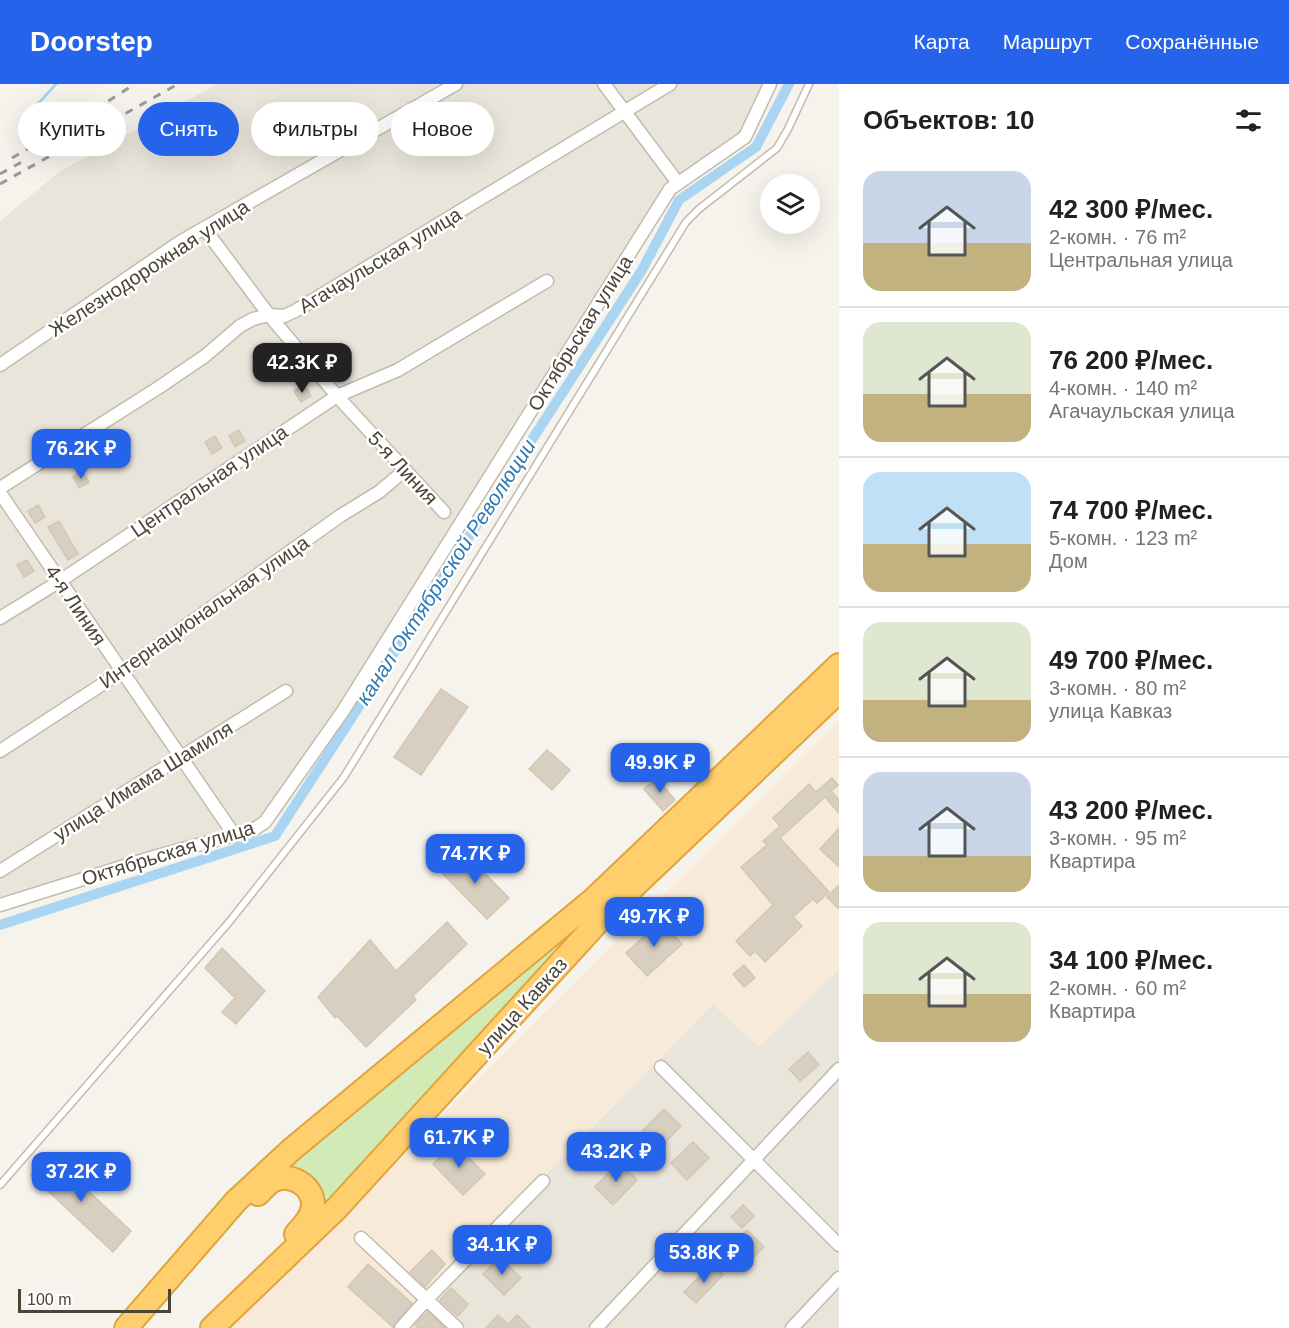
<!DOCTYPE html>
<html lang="ru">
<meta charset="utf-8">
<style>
:root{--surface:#fff;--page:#f2f2f2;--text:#202124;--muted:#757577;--line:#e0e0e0;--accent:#2563eb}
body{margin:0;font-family:Arial,sans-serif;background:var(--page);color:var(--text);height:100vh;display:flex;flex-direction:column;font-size:22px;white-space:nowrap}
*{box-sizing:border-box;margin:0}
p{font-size:20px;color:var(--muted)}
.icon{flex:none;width:33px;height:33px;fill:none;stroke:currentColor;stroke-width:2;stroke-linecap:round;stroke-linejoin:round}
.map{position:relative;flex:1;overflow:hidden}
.drawer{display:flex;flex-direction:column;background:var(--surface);width:450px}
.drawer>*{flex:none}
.top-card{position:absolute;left:18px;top:18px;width:570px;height:54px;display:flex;gap:12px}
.fabs{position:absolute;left:760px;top:90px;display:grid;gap:12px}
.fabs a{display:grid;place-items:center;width:60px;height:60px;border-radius:50%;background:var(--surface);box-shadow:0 6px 24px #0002;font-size:30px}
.scale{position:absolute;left:18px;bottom:15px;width:153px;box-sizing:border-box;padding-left:6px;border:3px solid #4b4439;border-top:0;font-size:16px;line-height:21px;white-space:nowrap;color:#4b4439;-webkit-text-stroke:4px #fff;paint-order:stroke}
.price{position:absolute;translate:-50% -51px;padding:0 14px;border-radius:12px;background:var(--accent);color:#fff;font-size:20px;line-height:39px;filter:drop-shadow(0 2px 3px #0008)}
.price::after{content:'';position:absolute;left:50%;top:36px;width:18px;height:14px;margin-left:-9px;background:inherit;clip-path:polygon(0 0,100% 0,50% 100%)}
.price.active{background:#222;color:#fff}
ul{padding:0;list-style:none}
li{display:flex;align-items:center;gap:18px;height:150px;padding:0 24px}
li+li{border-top:2px solid var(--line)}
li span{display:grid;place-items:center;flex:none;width:168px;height:120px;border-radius:18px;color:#555}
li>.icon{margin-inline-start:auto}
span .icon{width:72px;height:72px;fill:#fffc;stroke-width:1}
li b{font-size:26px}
h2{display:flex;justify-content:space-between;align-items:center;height:72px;padding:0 24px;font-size:26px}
.tag{padding:0 21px;border-radius:27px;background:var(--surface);box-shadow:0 6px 24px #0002;font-size:21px;line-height:54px}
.tag.active{background:var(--accent);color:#fff}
header{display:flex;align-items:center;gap:36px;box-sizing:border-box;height:84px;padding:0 30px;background:var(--accent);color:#fff}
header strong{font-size:28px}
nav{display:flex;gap:33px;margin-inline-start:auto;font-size:21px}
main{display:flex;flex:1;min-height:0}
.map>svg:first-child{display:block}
</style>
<header>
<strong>Doorstep</strong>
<nav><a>Карта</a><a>Маршрут</a><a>Сохранённые</a></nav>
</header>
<main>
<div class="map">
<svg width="839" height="1244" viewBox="0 0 839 1244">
<rect width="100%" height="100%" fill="#f6f3ec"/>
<path fill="#eae5da" d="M217,0H778L750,56L677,109L650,146L425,509L281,730L259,749L0,826V137L59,88Z
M839,885V1244H396L713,920L759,963Z"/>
<path fill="#f7ead8" d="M839,637V885L759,963L712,920L396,1244H227Z"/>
<path fill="#d2eab5" d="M581,842L323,1128C319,1098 314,1082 280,1086Z"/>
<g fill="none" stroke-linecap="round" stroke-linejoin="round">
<path stroke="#a9d4f2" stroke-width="3" d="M38,30L37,21L56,0"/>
<path stroke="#a9d4f2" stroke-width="10" d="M0,841L275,752L642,186L679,116L756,63L789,0"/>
</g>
<path fill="#d8cfc1" stroke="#d3c7b4" stroke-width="1.5" d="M304,301L311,312L301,318L294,307Z
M239,346L245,357L235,363L229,352Z
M215,352L222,364L212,370L205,358Z
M82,387L89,398L79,404L73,393Z
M38,421L45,433L35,439L28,427Z
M59,437L78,470L68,476L48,443Z
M27,476L34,487L24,493L17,481Z
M441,605L468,623L421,691L394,673Z
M547,666L570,686L552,706L529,685Z
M657,694L675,716L663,727L644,705Z
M832,694L838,701L831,707L839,716V729L825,713L780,754L829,808L817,819L813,815L793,833L802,842L765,878L755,867L750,872L736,857L773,821L741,783L767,761L763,757L780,742L773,734L809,700L816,708Z
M839,744V783L820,765Z
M463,767L509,814L487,835L441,788Z
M839,801V825L827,813Z
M660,837L682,860L647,892L626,869Z
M447,838L467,860L413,912L416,916L366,963L337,932L335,934L318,913L370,856L396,887Z
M222,864L265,907L236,940L222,928L235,914L205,884Z
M744,881L755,894L744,903L733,890Z
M808,968L819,981L800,997L789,985Z
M664,1025L681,1042L659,1065L642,1047Z
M693,1058L709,1074L687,1096L671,1079Z
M454,1059L485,1090L463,1111L433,1080Z
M50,1071L131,1147L113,1168L31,1091Z
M619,1078L637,1096L613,1121L595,1103Z
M743,1121L754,1132L742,1144L731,1133Z
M747,1146L764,1163L753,1174L736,1157Z
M432,1166L445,1180L425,1203L410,1188Z
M500,1173L521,1194L504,1211L483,1190Z
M368,1180L412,1219L393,1243L348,1203Z
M712,1180L723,1191L696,1219L684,1208Z
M451,1204L468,1220L458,1232L440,1216Z
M428,1228L445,1244H418L415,1241Z
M498,1231L508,1240L517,1231L530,1244H486Z"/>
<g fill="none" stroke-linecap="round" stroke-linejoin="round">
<g stroke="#c2bbae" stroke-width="9">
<path id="lane" d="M0,1101L230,837L344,693L686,138L699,125L777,64L788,45L809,0"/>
</g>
<g stroke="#c2bbae" stroke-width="15">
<path id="street" d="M604,0L678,99
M204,144L269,231L337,312L444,428
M0,281L180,158L456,0
M0,404L158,304L205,272L240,242L253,235L269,231L284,232L295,227L670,0
M0,409L235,752
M0,534L60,497L337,312L398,286L547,197
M0,667L121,588L340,432L379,408L405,386
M0,787L286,607
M0,821L157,772L253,746L265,738L343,627L670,105L745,53L770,0
M661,983L839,1161
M361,1154L457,1244
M401,1244L427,1215L543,1097
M596,1244L839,985
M792,1244L839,1194"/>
</g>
<g stroke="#e0a43c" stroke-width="26">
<path id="highway" d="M258,1110C262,1106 267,1100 272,1097C290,1087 314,1102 313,1122C312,1134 303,1142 296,1150
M126,1244L236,1117L291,1066L594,815L839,581
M212,1244L337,1124L606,829L839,607"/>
</g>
<use href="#lane" stroke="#fff" stroke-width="6"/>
<use href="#street" stroke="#fff" stroke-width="12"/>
<use href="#highway" stroke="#ffcf6e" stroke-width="22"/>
<path stroke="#9a9a9a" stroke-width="3" stroke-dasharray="8 8" stroke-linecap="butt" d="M12,74L80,35L135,0
M0,90L27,75
M0,100L178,0"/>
</g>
<g text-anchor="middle" stroke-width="5" stroke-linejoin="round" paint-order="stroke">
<g font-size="20" fill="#4b4439" stroke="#fff">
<text transform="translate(380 176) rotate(-31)" y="7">Агачаульская улица</text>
<text transform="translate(149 184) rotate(-33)" y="7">Железнодорожная улица</text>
<text transform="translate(580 249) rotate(-58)" y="7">Октябрьская улица</text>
<text transform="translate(403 384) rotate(47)" y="7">5-я Линия</text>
<text transform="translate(209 397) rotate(-34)" y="7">Центральная улица</text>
<text transform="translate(76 521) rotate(56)" y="7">4-я Линия</text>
<text transform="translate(204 528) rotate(-35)" y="7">Интернациональная улица</text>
<text transform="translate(143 697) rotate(-32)" y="7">улица Имама Шамиля</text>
<text transform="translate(168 769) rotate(-17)" y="7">Октябрьская улица</text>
<text transform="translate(522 922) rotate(-48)" y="7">улица Кавказ</text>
</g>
<g font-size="21" font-style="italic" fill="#2e7ab2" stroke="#fff">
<text transform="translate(446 488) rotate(-57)" y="7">канал Октябрьской Революции</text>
</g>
</g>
</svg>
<div class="fabs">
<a><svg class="icon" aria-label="layers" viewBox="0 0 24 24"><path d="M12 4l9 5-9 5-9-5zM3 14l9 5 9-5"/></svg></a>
</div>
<div class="scale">100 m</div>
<b class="price active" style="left:302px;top:310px">42.3K ₽</b>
<b class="price" style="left:81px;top:396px">76.2K ₽</b>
<b class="price" style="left:660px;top:710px">49.9K ₽</b>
<b class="price" style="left:475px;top:801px">74.7K ₽</b>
<b class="price" style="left:654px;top:864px">49.7K ₽</b>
<b class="price" style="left:459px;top:1085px">61.7K ₽</b>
<b class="price" style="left:616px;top:1099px">43.2K ₽</b>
<b class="price" style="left:81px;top:1119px">37.2K ₽</b>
<b class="price" style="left:502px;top:1192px">34.1K ₽</b>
<b class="price" style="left:704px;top:1200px">53.8K ₽</b>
<div class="top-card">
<a class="tag">Купить</a>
<a class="tag active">Снять</a>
<a class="tag">Фильтры</a>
<a class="tag">Новое</a>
</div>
</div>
<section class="drawer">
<h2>Объектов: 10<svg class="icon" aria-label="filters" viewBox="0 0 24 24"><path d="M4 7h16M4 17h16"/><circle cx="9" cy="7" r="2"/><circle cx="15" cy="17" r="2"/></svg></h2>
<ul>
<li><span style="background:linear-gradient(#c9d6e8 60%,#c2b280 0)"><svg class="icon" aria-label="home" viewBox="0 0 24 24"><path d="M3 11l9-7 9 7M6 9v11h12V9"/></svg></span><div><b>42 300 ₽/мес.</b><p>2-комн. · 76 m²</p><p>Центральная улица</p></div></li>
<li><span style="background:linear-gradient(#dfe7d0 60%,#c2b280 0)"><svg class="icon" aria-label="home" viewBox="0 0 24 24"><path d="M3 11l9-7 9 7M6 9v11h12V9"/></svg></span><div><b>76 200 ₽/мес.</b><p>4-комн. · 140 m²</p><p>Агачаульская улица</p></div></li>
<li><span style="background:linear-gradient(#bfe0f5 60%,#c2b280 0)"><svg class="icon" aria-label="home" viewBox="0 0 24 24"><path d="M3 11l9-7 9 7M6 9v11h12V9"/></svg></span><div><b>74 700 ₽/мес.</b><p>5-комн. · 123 m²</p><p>Дом</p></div></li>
<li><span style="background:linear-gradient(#dfe7d0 65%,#c2b280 0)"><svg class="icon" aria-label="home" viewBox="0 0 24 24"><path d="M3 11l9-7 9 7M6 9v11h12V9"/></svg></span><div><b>49 700 ₽/мес.</b><p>3-комн. · 80 m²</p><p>улица Кавказ</p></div></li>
<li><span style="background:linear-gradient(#c9d6e8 70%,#c2b280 0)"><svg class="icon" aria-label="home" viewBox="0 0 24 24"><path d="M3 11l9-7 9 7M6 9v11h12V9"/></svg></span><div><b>43 200 ₽/мес.</b><p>3-комн. · 95 m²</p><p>Квартира</p></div></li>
<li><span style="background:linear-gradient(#dfe7d0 60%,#c2b280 0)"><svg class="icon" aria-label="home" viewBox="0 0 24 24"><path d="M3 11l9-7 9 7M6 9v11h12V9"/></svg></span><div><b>34 100 ₽/мес.</b><p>2-комн. · 60 m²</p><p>Квартира</p></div></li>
</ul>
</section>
</main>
